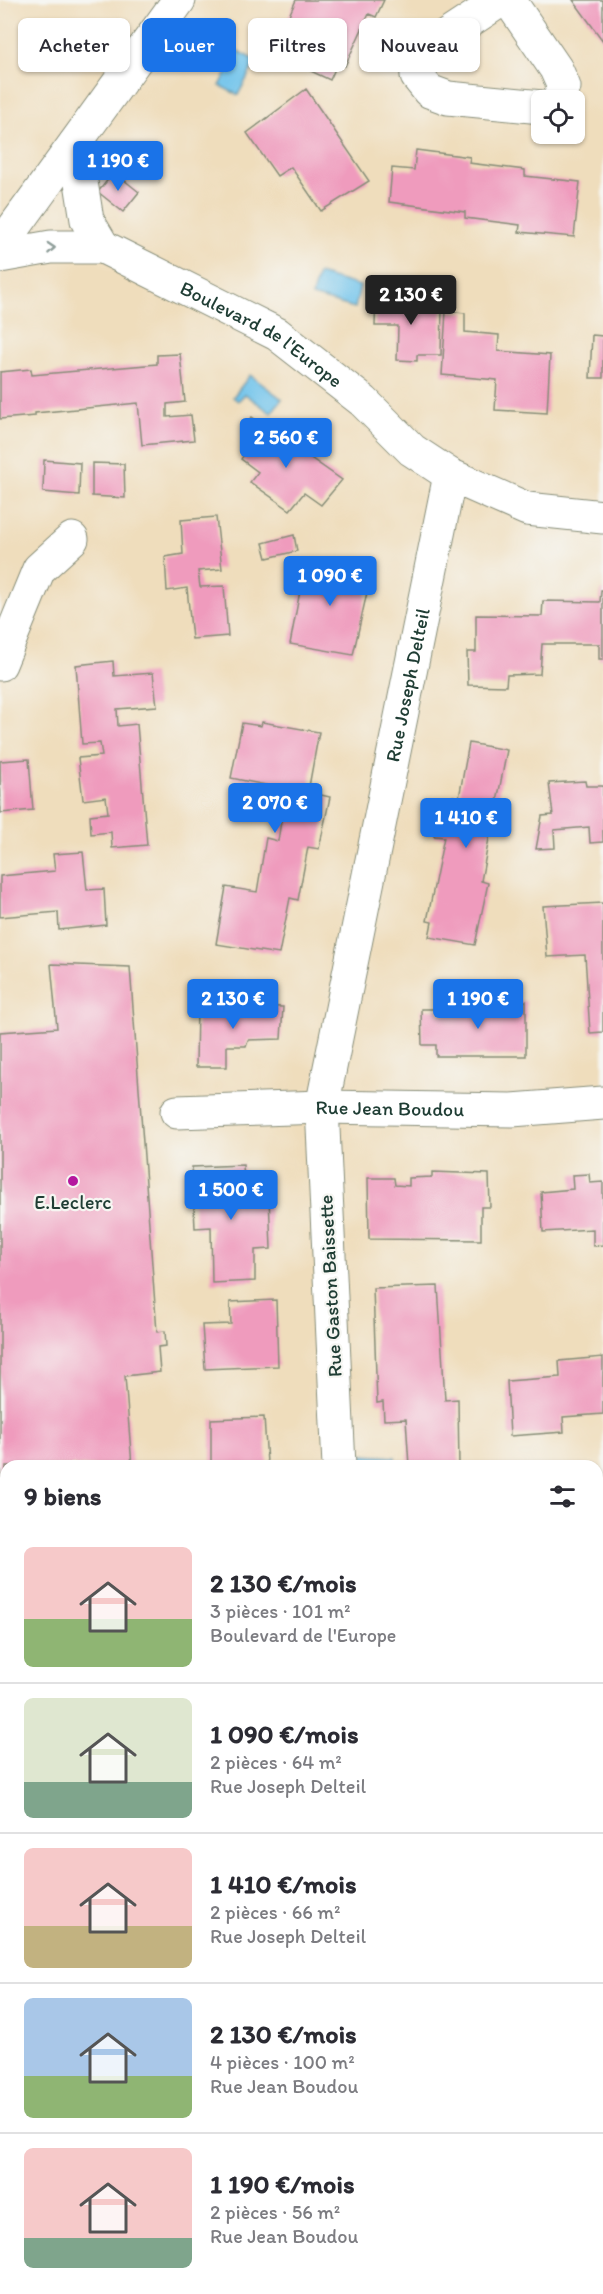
<!DOCTYPE html>
<html lang="fr">
<meta charset="utf-8">
<style>
:root{--surface:#fff;--page:#f2f2f3;--text:#2b2b33;--muted:#7c7c81;--line:#e1e1e2;--accent:#1a73e8}
body{margin:0;font-family:Itim,sans-serif;background:var(--page);color:var(--text);height:100vh;display:flex;flex-direction:column;font-size:22px;white-space:nowrap}
*{box-sizing:border-box;margin:0}
p{font-size:20px;color:var(--muted)}
.icon{flex:none;width:33px;height:33px;fill:none;stroke:currentColor;stroke-width:2;stroke-linecap:round;stroke-linejoin:round}
.map{position:relative;flex:1;overflow:hidden}
.side{position:absolute;left:0px;top:1460px;width:603px;height:836px;display:flex;flex-direction:column;background:var(--surface);border-radius:18px 18px 0 0;box-shadow:0 2px 4px #0004}
.side>*{flex:none}
.top-card{position:absolute;left:18px;top:18px;width:567px;height:54px;display:flex;gap:12px}
.controls{position:absolute;left:531px;top:90px;display:grid;gap:12px}
.controls a{display:grid;place-items:center;width:54px;height:54px;border-radius:9px;background:var(--surface);box-shadow:0 2px 4px #0004;font-size:30px}
.price{position:absolute;translate:-50% -51px;padding:0 14px;border-radius:6px;background:var(--accent);color:#fff;font-size:20px;line-height:39px;filter:drop-shadow(0 2px 3px #0008)}
.price::after{content:'';position:absolute;left:50%;top:36px;width:18px;height:14px;margin-left:-9px;background:inherit;clip-path:polygon(0 0,100% 0,50% 100%)}
.price.selected{background:#222;color:#fff}
ul{padding:0;list-style:none}
li{display:flex;align-items:center;gap:18px;height:150px;padding:0 24px}
li+li{border-top:2px solid var(--line)}
li span{display:grid;place-items:center;flex:none;width:168px;height:120px;border-radius:9px;color:#555}
li>.icon{margin-inline-start:auto}
span .icon{width:72px;height:72px;fill:#fffc;stroke-width:1}
li b{font-size:26px}
h2{display:flex;justify-content:space-between;align-items:center;height:72px;padding:0 24px;font-size:26px}
.tag{padding:0 21px;border-radius:9px;background:var(--surface);box-shadow:0 2px 4px #0004;font-size:21px;line-height:54px}
.tag.selected{background:var(--accent);color:#fff}
.map>svg:first-child{display:block}
</style>
<div class="map">
<svg width="603" height="2294" viewBox="0 0 603 2294">
<rect width="100%" height="100%" fill="#f6f6f2"/>
<filter id="ink" filterUnits="userSpaceOnUse"><feTurbulence type="fractalNoise" baseFrequency=".0167" numOctaves="2"/><feDisplacementMap in="SourceGraphic" scale="12" xChannelSelector="R" yChannelSelector="G"/><feConvolveMatrix kernelMatrix="1 2 1 2 8 2 1 2 1" color-interpolation-filters="sRGB"/></filter>
<filter id="wash" filterUnits="userSpaceOnUse"><feTurbulence type="fractalNoise" baseFrequency=".008" numOctaves="4" result="noise"/><feDisplacementMap in="SourceGraphic" scale="24" xChannelSelector="R" yChannelSelector="G"/><feGaussianBlur stdDeviation="1.35" result="paint"/><feColorMatrix in="noise" values="0 0 0 0 0 0 0 0 0 0 0 0 0 0 0 0 0 1.4 0 .05"/><feComposite in="paint" operator="in"/></filter>
<g filter="url(#wash)">
<rect width="100%" height="100%" fill="#efddbc"/>
<path fill="#6fc3eb" stroke="#478090" stroke-width="1.5" d="M238,51L256,61L238,95L220,86Z
M318,274L360,286L355,308L312,296Z
M250,375L282,399L271,413L245,394L238,401L233,397Z
M361,1455L395,1457V1465H361Z"/>
<g id="blocks">
<path fill="#ef9bbd" d="M296,0H384L376,17L369,14L345,66L338,62L330,80L287,60L296,43L280,36Z
M573,0H603V41Z
M306,89L369,181L321,211L291,167L277,176L247,133Z
M416,150L470,157L469,163L525,170V176L580,182L574,237L519,232L520,225L465,218V212L389,202L392,168L414,170Z
M114,172L139,192L123,212L98,192Z
M376,295L393,296V301H420V307H442L441,355H417V361L397,360L398,326H375Z
M446,311L465,313V332L499,335L498,351L550,355L547,413L495,410L497,380L442,375Z
M592,335L603,336V378H590Z
M180,354L185,402L167,404V417L191,415L194,440L142,445L138,403L35,413V416L0,419V372L31,369L32,375L157,364V355Z
M252,417L342,480L321,505L304,493L290,510L250,482L258,472L241,459L255,439L243,429Z
M44,460L80,463L79,495L43,492Z
M92,463L124,464L125,498L92,496Z
M216,517L222,569L198,571L200,587L224,586L228,636L192,639L187,588L167,591L165,557L183,554L181,520Z
M294,535L297,551L267,558L263,543Z
M306,559L372,570L353,655L290,644Z
M601,590H603V659H599V644H542L540,674L507,675L506,686L468,685L467,652H476V615L542,616L543,601L600,602Z
M113,661L114,676L153,673L157,706L117,709L118,726L137,724L147,845L112,848L111,832L91,834L90,815L108,813L106,797L83,800L78,758L102,756L100,743L82,744L76,665Z
M262,722L319,732L308,792L330,797L319,849L308,847L298,900L290,898L279,954L216,944L226,887L257,892L266,838L278,841L286,789L231,778L242,723L261,726Z
M469,743L507,750L496,807L490,806L486,827L491,828L481,881L488,883L475,945L429,937L432,922L427,921L444,837L434,836L437,818L448,820L453,796L459,798Z
M29,759L33,810L1,813L0,761Z
M585,781L586,786H603V842L590,843L589,827L554,830L555,848L536,849L542,816L553,815L549,783Z
M83,852L87,890L104,889L106,925L59,930L58,912L0,917V876L55,871L53,854Z
M603,903V1032L590,1033L585,955L547,957L543,906Z
M51,964L130,967L157,1332L165,1331L166,1346L158,1347L160,1372L125,1376L132,1466H6V1589H0V1032L57,1028Z
M477,1001H526V1056H436V1045H422L421,1009H440L439,1014H476Z
M197,1005L283,1007L281,1039L248,1040L246,1046H227V1067H196Z
M243,1165L245,1197L269,1196L271,1249L255,1250V1281L212,1283L211,1227L195,1228L192,1167Z
M432,1172L489,1174L490,1207H481V1240L369,1239L368,1178H394L395,1185L409,1186V1178L432,1177Z
M589,1174L590,1183L603,1182V1245L593,1246V1229L543,1232L541,1192L573,1189L572,1175Z
M438,1286L445,1400L458,1399L459,1466H409L406,1419L384,1420L383,1402L377,1403L373,1288Z
M276,1300L278,1366L205,1369L202,1325L231,1324L230,1302Z
M603,1357V1414L563,1417L564,1432L510,1436L507,1381L560,1377L559,1361Z
M264,1417L267,1463H272V1466H211V1419Z
M6,1595V1815H0V1596Z
M603,1696V1753L597,1754V1697Z
M597,1864H600L603,1919H597Z"/>
</g>
</g>
<g filter="url(#ink)">
<use href="#blocks" fill-opacity="0" stroke="#878d78" stroke-width="1.5"/>
<g fill="none" stroke-linecap="round" stroke-linejoin="round">
<g stroke="#878d78" stroke-width="35">
<g id="minor">
<path d="M501,0L416,56L417,76L429,91L448,98L542,107"/>
<path d="M509,0L556,69L564,87L559,100"/>
<path d="M75,144L87,220L103,247"/>
<path d="M0,247L179,0"/>
<path id="s1" d="M0,256L51,247H103L277,334L363,401L412,450L450,475L527,509L603,517"/>
<path d="M0,664L39,569L72,539"/>
<path id="s2" d="M177,1112L322,1107L512,1110L603,1103"/>
<path id="s3" d="M339,1466L322,1107L450,475"/>
<path d="M597,1511L603,1504"/>
<path d="M597,1976L603,1971"/>
<path d="M597,2206L603,2204"/>
<path d="M597,2246H603"/>
<path d="M0,2292L24,2294"/>
<path d="M110,2294L172,2289"/>
</g>
</g>
<use href="#minor" stroke="#fff" stroke-width="33"/>
</g>
<defs><path id="oneway-chevron" d="M-2-3.5L2.5 0L-2 3.5" fill="none" stroke-width="1.6" stroke-linecap="round" stroke-linejoin="round" transform="scale(1.5)"/></defs>
<use stroke="#8f9e9a" href="#oneway-chevron" transform="translate(51 248) rotate(-4)"/>
</g>
<circle fill="#b5179e" stroke="#f6f6f2" stroke-width="2" cx="73" cy="1181" r="6"/>
<g text-anchor="middle" stroke-width="4.5" stroke-linejoin="round" paint-order="stroke">
<g font-size="20" fill="#1f3d34" stroke="#f6f6f2">
<text dy="7" stroke="none"><textPath href="#s1" startOffset="285">Boulevard de l'Europe</textPath></text>
<text dy="7" stroke="none"><textPath href="#s3" startOffset="790">Rue Joseph Delteil</textPath></text>
<text dy="7" stroke="none"><textPath href="#s2" startOffset="213">Rue Jean Boudou</textPath></text>
<text transform="translate(330 1286) rotate(-93)" y="7">Rue Gaston Baissette</text>
</g>
<g font-size="20" fill="#1f3d34" stroke="#f6f6f2">
<text x="73" y="1209">E.Leclerc</text>
</g>
</g>
</svg>
<div class="controls">
<a><svg class="icon" aria-label="locate" viewBox="0 0 24 24"><circle cx="12" cy="12" r="6"/><path d="M12 2v4M12 18v4M2 12h4M18 12h4"/></svg></a>
</div>
<b class="price" style="left:118px;top:192px">1 190 €</b>
<b class="price selected" style="left:411px;top:326px">2 130 €</b>
<b class="price" style="left:286px;top:469px">2 560 €</b>
<b class="price" style="left:330px;top:607px">1 090 €</b>
<b class="price" style="left:275px;top:834px">2 070 €</b>
<b class="price" style="left:466px;top:849px">1 410 €</b>
<b class="price" style="left:233px;top:1030px">2 130 €</b>
<b class="price" style="left:478px;top:1030px">1 190 €</b>
<b class="price" style="left:231px;top:1221px">1 500 €</b>
<div class="top-card">
<a class="tag">Acheter</a>
<a class="tag selected">Louer</a>
<a class="tag">Filtres</a>
<a class="tag">Nouveau</a>
</div>
<section class="side">
<h2>9 biens<svg class="icon" aria-label="filters" viewBox="0 0 24 24"><path d="M4 7h16M4 17h16"/><circle cx="9" cy="7" r="2"/><circle cx="15" cy="17" r="2"/></svg></h2>
<ul>
<li><span style="background:linear-gradient(#f6c9c9 60%,#8fb573 0)"><svg class="icon" aria-label="home" viewBox="0 0 24 24"><path d="M3 11l9-7 9 7M6 9v11h12V9"/></svg></span><div><b>2 130 €/mois</b><p>3 pièces · 101 m²</p><p>Boulevard de l'Europe</p></div></li>
<li><span style="background:linear-gradient(#dfe7d0 70%,#7fa58c 0)"><svg class="icon" aria-label="home" viewBox="0 0 24 24"><path d="M3 11l9-7 9 7M6 9v11h12V9"/></svg></span><div><b>1 090 €/mois</b><p>2 pièces · 64 m²</p><p>Rue Joseph Delteil</p></div></li>
<li><span style="background:linear-gradient(#f6c9c9 65%,#c2b280 0)"><svg class="icon" aria-label="home" viewBox="0 0 24 24"><path d="M3 11l9-7 9 7M6 9v11h12V9"/></svg></span><div><b>1 410 €/mois</b><p>2 pièces · 66 m²</p><p>Rue Joseph Delteil</p></div></li>
<li><span style="background:linear-gradient(#a9c7e8 65%,#8fb573 0)"><svg class="icon" aria-label="home" viewBox="0 0 24 24"><path d="M3 11l9-7 9 7M6 9v11h12V9"/></svg></span><div><b>2 130 €/mois</b><p>4 pièces · 100 m²</p><p>Rue Jean Boudou</p></div></li>
<li><span style="background:linear-gradient(#f6c9c9 75%,#7fa58c 0)"><svg class="icon" aria-label="home" viewBox="0 0 24 24"><path d="M3 11l9-7 9 7M6 9v11h12V9"/></svg></span><div><b>1 190 €/mois</b><p>2 pièces · 56 m²</p><p>Rue Jean Boudou</p></div></li>
</ul>
</section>
</div>
